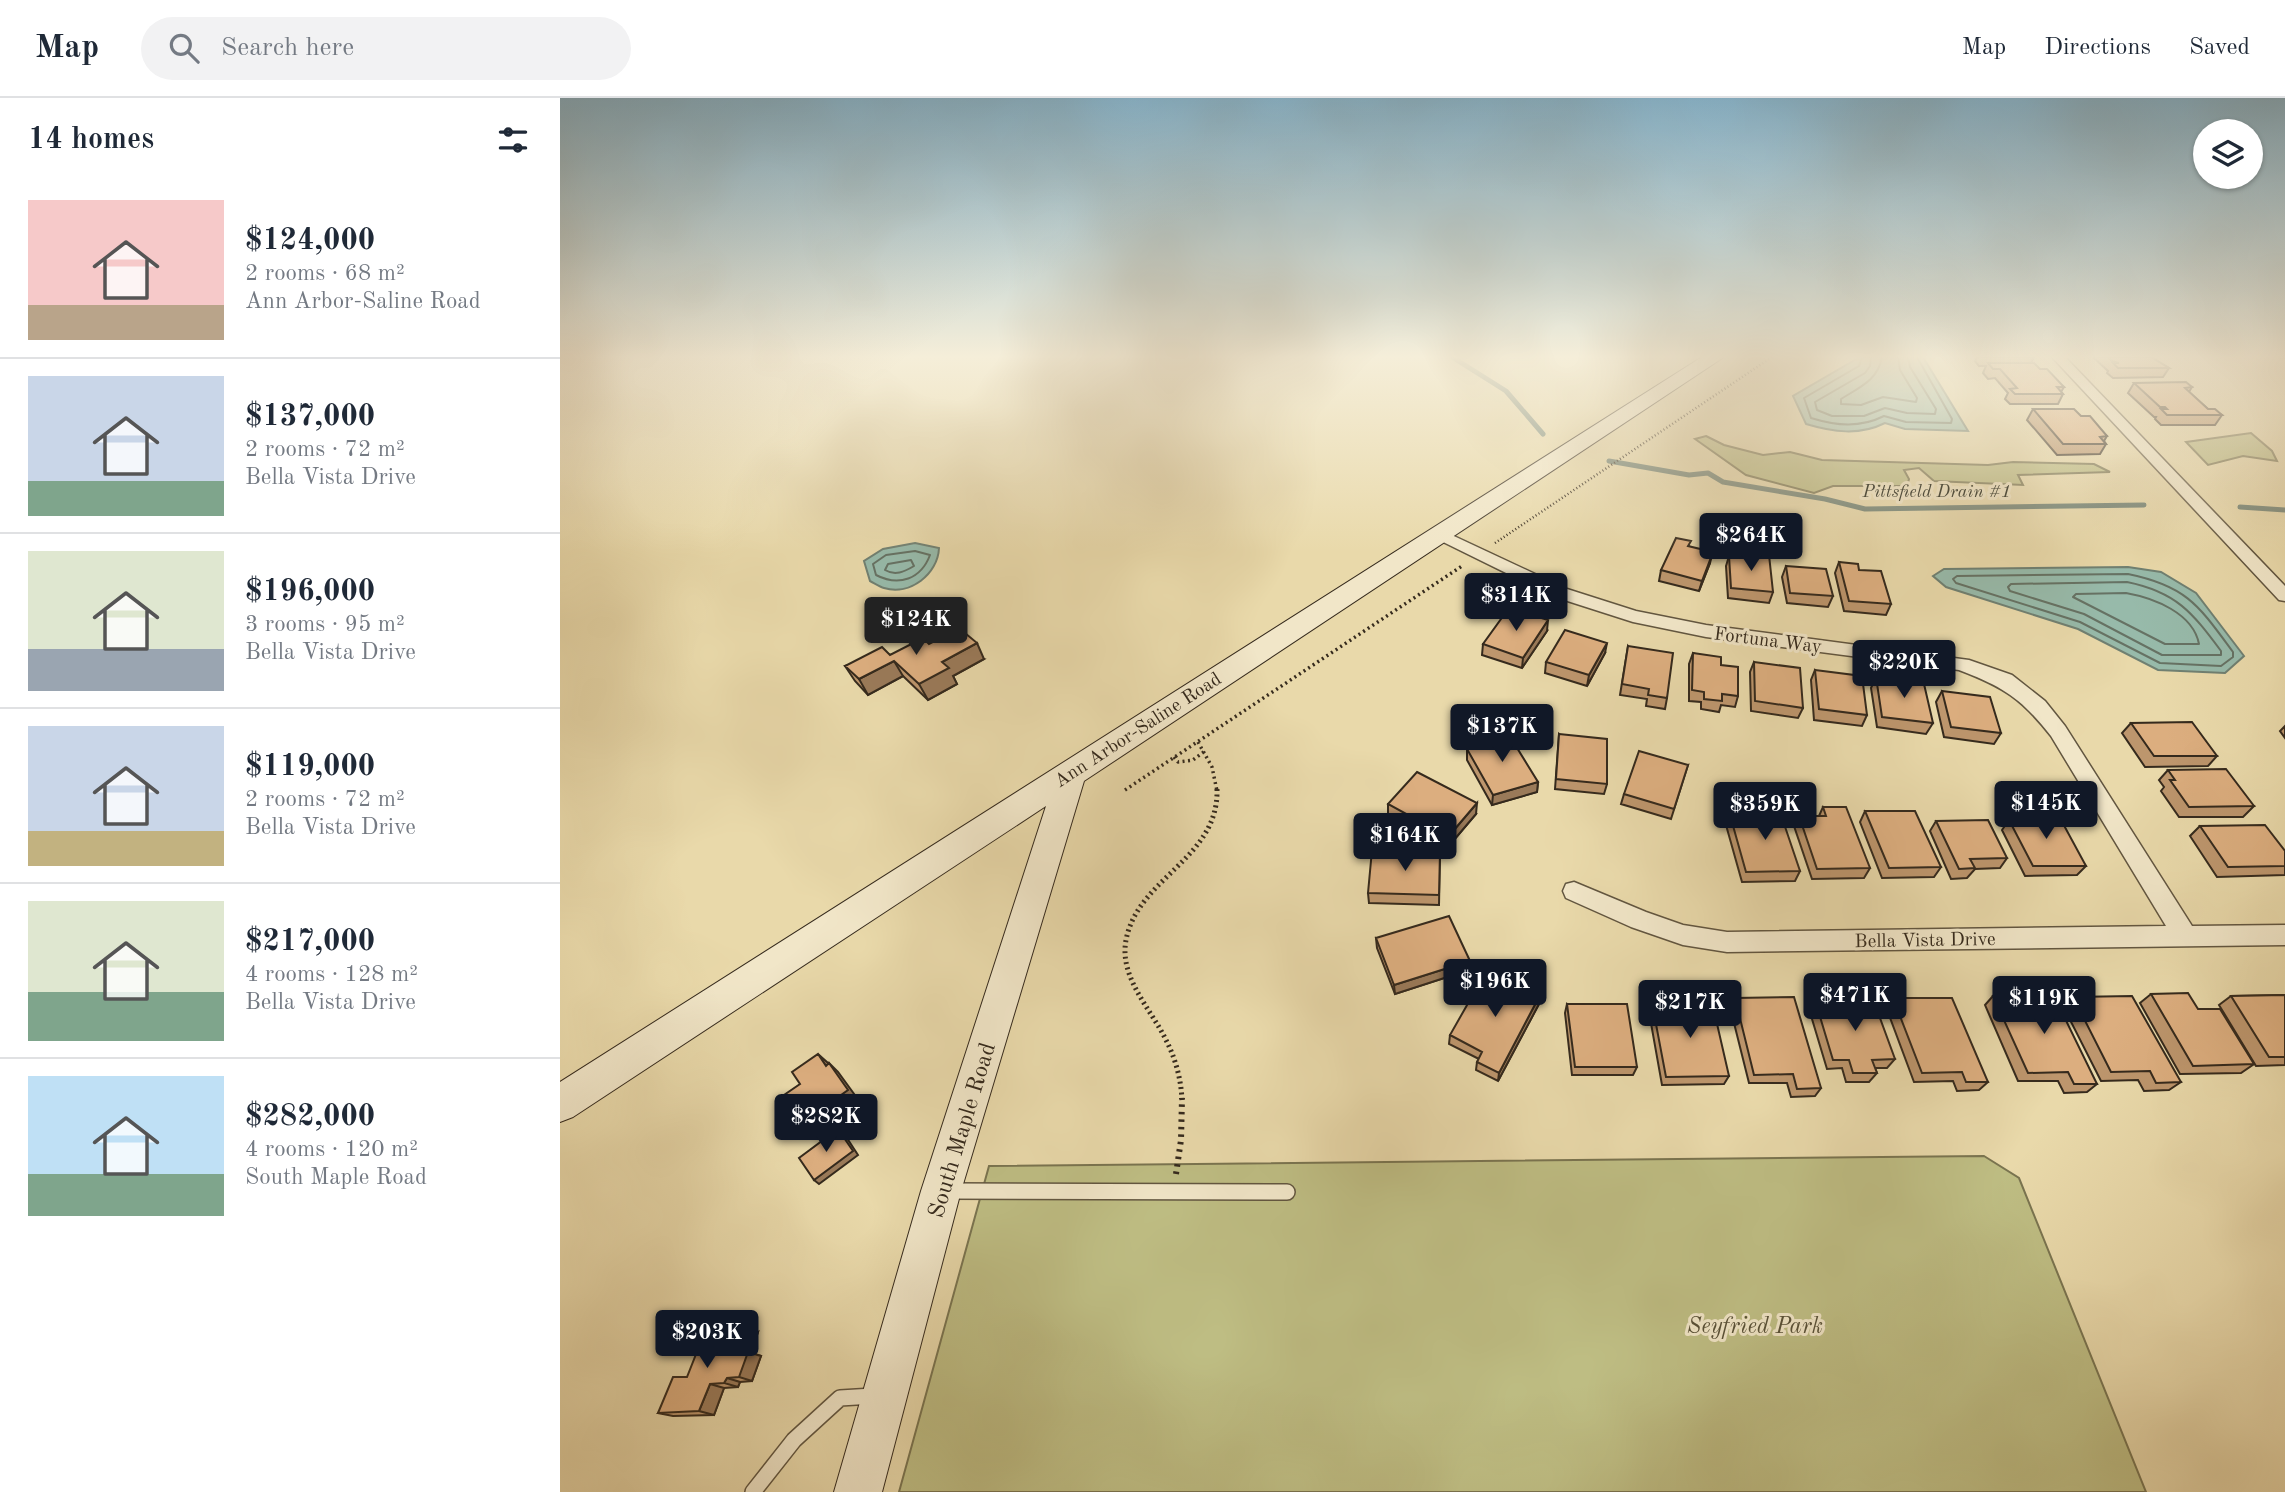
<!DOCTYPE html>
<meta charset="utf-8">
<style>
:root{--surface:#fff;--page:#f2f2f3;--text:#1f2937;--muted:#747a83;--line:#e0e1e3;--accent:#111827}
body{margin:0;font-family:"Old Standard TT",serif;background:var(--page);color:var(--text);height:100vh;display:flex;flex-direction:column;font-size:26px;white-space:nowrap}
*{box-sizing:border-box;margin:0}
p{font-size:23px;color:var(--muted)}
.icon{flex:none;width:38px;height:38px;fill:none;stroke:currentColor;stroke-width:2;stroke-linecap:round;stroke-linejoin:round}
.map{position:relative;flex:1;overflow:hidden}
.details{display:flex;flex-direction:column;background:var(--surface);width:560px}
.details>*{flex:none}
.buttons{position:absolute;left:1633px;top:21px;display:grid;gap:14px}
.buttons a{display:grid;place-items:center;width:70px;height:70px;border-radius:50%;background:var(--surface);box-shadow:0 2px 5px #0004;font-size:35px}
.price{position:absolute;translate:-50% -60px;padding:0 16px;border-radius:7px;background:var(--accent);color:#fff;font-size:23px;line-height:46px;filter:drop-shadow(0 2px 4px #0008)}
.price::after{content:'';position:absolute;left:50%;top:42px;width:21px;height:16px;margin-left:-10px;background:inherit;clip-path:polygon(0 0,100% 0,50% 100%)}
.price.current{background:#222;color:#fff}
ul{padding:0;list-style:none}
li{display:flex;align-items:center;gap:21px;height:175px;padding:0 28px}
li+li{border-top:2px solid var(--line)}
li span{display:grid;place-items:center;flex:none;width:196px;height:140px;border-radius:0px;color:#555}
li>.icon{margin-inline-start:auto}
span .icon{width:84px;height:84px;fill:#fffc;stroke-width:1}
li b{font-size:30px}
h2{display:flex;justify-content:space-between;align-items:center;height:84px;padding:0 28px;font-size:30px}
header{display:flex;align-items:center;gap:42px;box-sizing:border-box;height:98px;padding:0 35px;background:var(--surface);border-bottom:2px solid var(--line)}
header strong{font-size:33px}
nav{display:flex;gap:38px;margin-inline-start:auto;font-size:24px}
.search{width:490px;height:63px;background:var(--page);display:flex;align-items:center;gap:18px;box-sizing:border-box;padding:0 24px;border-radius:38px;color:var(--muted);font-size:26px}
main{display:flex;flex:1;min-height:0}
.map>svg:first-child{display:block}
</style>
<header>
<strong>Map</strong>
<div class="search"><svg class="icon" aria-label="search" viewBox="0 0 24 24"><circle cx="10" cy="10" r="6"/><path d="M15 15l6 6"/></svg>Search here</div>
<nav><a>Map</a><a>Directions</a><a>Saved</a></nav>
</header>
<main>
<section class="details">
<h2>14 homes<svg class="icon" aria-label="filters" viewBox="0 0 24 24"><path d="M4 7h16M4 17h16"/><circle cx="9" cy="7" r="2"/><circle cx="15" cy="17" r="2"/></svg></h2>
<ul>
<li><span style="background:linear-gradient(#f6c9c9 75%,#b9a48a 0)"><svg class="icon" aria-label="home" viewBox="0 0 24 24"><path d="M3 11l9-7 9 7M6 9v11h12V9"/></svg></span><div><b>$124,000</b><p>2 rooms · 68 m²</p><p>Ann Arbor-Saline Road</p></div></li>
<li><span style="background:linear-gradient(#c9d6e8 75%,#7fa58c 0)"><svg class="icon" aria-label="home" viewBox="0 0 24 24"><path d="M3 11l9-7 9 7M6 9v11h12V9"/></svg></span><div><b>$137,000</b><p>2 rooms · 72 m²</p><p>Bella Vista Drive</p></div></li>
<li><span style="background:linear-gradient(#dfe7d0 70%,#9aa5b1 0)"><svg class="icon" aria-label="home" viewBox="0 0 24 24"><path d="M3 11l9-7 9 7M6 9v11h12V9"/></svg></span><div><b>$196,000</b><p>3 rooms · 95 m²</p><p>Bella Vista Drive</p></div></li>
<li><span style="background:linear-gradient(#c9d6e8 75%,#c2b280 0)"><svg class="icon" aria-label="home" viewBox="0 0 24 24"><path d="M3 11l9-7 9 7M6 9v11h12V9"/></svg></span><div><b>$119,000</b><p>2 rooms · 72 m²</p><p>Bella Vista Drive</p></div></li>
<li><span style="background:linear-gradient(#dfe7d0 65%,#7fa58c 0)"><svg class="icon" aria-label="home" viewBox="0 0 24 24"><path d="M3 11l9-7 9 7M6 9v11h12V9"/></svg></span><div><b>$217,000</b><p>4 rooms · 128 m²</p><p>Bella Vista Drive</p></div></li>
<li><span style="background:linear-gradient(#bfe0f5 70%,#7fa58c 0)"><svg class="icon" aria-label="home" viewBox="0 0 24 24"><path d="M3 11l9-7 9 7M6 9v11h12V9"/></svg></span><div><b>$282,000</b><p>4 rooms · 120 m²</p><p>South Maple Road</p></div></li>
</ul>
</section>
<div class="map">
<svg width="1725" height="1394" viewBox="0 0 1725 1394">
<rect width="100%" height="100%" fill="#e9d9aa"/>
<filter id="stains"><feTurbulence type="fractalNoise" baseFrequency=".00286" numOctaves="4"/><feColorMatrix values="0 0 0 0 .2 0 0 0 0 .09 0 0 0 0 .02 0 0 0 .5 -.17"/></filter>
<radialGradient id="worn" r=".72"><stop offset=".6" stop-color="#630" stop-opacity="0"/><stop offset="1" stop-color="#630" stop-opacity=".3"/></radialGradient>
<path fill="#bebd83" stroke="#7a7450" stroke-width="2" d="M1691,335L1712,353L1717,363L1683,358L1648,367L1626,344Z
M1146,338L1164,347L1203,357L1230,354L1262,362L1428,367L1453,364L1534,366L1550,374L1458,377L1463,387L1374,383L1359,370L1344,372L1349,381L1347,388H1273L1254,395L1186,377L1135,341Z
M1424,1058L1459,1080L1586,1394H339L429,1068Z"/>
<path fill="#97baaa" stroke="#708072" stroke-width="2" d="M1300,259H1363L1408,333L1345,331L1325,325C1299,338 1273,334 1246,326L1233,298Z
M355,445L379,450C378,476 350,498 324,490C320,489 314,485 310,483L304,463L323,451Z
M1568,469L1601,474L1636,495L1684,558L1665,575L1598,572L1518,531L1386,489L1373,478L1384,471Z"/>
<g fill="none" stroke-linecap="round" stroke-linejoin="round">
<path stroke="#667264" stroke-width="2" d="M1302,259L1299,268L1244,300L1251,320C1277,328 1300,330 1324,318L1346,324L1391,325L1392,321L1357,259
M1311,259L1310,268L1305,275L1255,304L1257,312L1272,318H1304L1325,310L1347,315L1375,316L1376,311L1350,269L1348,259
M1322,259C1318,282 1300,289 1281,301V306L1301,307L1323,299L1356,304L1357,300L1340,272L1338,259
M355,453L370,457C361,481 339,489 316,477L313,466L326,457Z
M351,462L354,468C344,474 335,478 325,472L328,466Z
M1568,476C1627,488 1639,508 1673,554V559L1661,568L1600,565L1520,524L1396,485L1393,481L1397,478Z
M1567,484C1616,494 1632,514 1661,553V557H1602L1524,516L1450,493L1448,489L1451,486Z
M1566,495C1594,500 1633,515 1639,546H1605L1513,499L1516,496Z"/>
<path stroke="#708072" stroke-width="5" d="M892,259L946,293L983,336
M1049,363L1129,377L1148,375L1163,384L1265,401L1305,411L1584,407
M1680,409L1725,412"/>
<g stroke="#625640" stroke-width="18">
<path id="lane" d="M388,1093L727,1094
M193,1394L234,1342L280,1300L313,1298"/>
</g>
<g stroke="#625640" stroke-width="3">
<path id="street" d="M1492,259H1505L1725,488V503L1719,502Z
M881,432L1007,491L1076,513L1146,527L1409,562L1452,577L1485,603L1505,628L1632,828L1725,827V847L1167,854L1123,847L1071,829L1006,800L1003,793L1006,786L1014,784L1086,814L1123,827L1167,834L1606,828L1491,638C1462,601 1444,589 1399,572L1146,539L1073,524L995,499L875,440L873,437Z"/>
</g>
<g stroke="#352a1d" stroke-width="2">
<path id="secondary" d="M1142,259H1164L524,683L401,1093L322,1394H274L361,1093L486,708L13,1019L0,1024V984Z"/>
</g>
<path stroke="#352a1d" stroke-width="2.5" stroke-dasharray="1 2.5" stroke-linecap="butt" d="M935,445L1212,259"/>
<path stroke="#352a1d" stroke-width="3.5" stroke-dasharray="2 3.5" stroke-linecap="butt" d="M638,644L652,669L657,693
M614,659L618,664L633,662L645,653
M565,692L902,468"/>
<path stroke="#352a1d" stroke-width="5" stroke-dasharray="2 3.5" stroke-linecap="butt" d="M622,1002C621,980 615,959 605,940C590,910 559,879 566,842C578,779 659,761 657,691"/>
<path stroke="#352a1d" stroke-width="6" stroke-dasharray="2.5 5" stroke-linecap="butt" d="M616,1076L621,1042L622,1000"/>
<use href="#lane" stroke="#f1e6c8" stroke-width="15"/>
<use href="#street" fill="#f1e6c8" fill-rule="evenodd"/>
<use href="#secondary" fill="#f1e6c8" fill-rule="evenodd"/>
</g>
<path fill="#bd966d" stroke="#352a1d" stroke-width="2" d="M1417,259H1474L1471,265L1504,289L1501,294L1503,296L1498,306H1450L1445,301L1448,295L1435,280L1428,281L1423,275L1426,268H1419L1415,263Z
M1533,259H1591L1609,270L1603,279L1553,280L1547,275L1548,273Z
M1574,285L1632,289L1629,294L1648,311L1662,317L1655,327H1601L1595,321L1596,319H1594L1568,295Z
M1473,311L1521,318L1547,338L1544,343L1546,346L1540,356L1497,357L1467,322Z
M1129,448L1150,465L1139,493L1099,483L1101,472Z
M1194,455L1213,494L1209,505L1168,500L1166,468L1169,458L1192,460Z
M1279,464L1299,472L1331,506L1326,517L1284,513L1275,475Z
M1226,468L1273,498L1268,509L1227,505L1222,479Z
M987,533L962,570L922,557L923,546Z
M369,546L424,561L393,578L397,586L368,602L343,578L308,597L295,583L285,568L330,557Z
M1068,548L1107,600L1105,611L1086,608L1087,601L1060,597Z
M1045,555L1027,588L985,575L986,564Z
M1133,555L1161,567L1178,598L1175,609L1161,607L1159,614L1141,611V604L1129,603V566Z
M1194,564L1243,610L1238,620L1191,613L1190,574Z
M1255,572L1307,617L1302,628L1254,622L1251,582Z
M1316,579L1373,625L1366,636L1317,629L1311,590Z
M1382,593L1441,635L1434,646L1384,639L1376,604Z
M1571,625L1657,658L1648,668L1585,669L1562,635Z
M1725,628V640L1720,633Z
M930,636L978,684L977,694L932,707L907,662V651L929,645Z
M999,636L1047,686L1044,696L995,691Z
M1128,667L1111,721L1061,706L1064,696Z
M1608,672L1694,708L1683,719H1619L1601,693L1604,689L1599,682Z
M828,706L916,716L888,749L828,716Z
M1200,708L1240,773L1235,783L1182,784L1166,727L1170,717H1196Z
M1263,709L1310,770L1304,780L1252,781L1234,728L1239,718H1259Z
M1456,712L1482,721L1526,768L1517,777L1465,778L1442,732Z
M1305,713L1381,769L1374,779L1322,780L1300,724Z
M1376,723L1447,760L1440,770L1415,771L1407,780L1391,781L1370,733Z
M1640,728L1725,753V777L1657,779L1630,738Z
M880,754L879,807L809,805L808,795Z
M816,840L909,872L835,896L817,850Z
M1591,896L1638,911L1694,966L1681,975L1620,976L1580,905Z
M980,897L979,906L938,983L916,972L917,964L919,961L889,946L890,937Z
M1725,897V967L1696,968L1659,907L1671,898Z
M1433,898L1537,986L1527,994L1504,995L1498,983H1458L1425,907Z
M1513,899L1621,984L1609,992L1584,993L1578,982L1541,983L1503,908Z
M1175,900L1261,990L1255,998L1231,999L1227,985H1189L1170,909Z
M1333,900L1428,984L1419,992L1397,993L1393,983L1354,984L1326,909Z
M1255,902L1335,961L1327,970H1315L1317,975L1309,984H1286L1282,970L1267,971L1249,911Z
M1092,905L1169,978L1164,986L1102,987L1089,914Z
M1007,906L1077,969L1073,977H1012L1005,915Z
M198,1234L191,1255L201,1258L192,1283L180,1284L178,1289L164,1290L154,1317L113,1318L98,1315L127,1279Z"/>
<path fill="#9a7a59" stroke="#352a1d" stroke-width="2" d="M1153,454L1150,465L1139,493L1142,483Z
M988,522L987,533L962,570L963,560Z
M417,545L424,561L393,578L397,586L368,602L359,586L382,564Z
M1047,545L1045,555L1027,588L1029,577Z
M334,563L343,578L308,597L299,581Z
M978,684L977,694L932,707L933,697Z
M917,705L916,716L888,749V739Z
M910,863L909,872L835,896L834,887Z
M980,897L979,906L938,983L939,975Z
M258,956L268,965L275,976L266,968Z
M269,965L278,974L297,1000L252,1033L242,1025Z
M278,1031L283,1034L298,1057L259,1086L254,1082Z
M186,1229L198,1234L191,1255L201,1258L192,1283L179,1279L176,1254Z
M167,1280L180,1284L178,1289L164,1285Z
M150,1286L164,1290L154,1317L139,1313Z"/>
<path fill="#dcae7f" stroke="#352a1d" stroke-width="2" d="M1548,259H1591L1609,270H1558L1553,265H1559L1552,263Z
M1428,265H1474L1480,271H1487L1504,289H1497L1503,296H1455L1450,291L1457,290L1440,271H1433Z
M1626,284L1632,289L1625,290L1648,311H1655L1662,317H1607L1601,311H1607L1605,309H1600L1574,285Z
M1473,311H1514L1521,318H1530L1547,338L1540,339L1546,346H1503Z
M1116,440L1131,443L1128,448L1153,454L1142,483L1101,472Z
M1194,455L1209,457L1213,494L1171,490L1169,458L1194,460Z
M1279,464L1298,466L1299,472L1321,473L1331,506L1289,503Z
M1226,468L1266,471L1273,498L1230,495Z
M949,510L988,522L963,560L923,546Z
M399,530L417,545L382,564L389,570L359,586L334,563L299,581L285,568L322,549L330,557L363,540L369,546Z
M1005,532L1047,545L1029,577L986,564Z
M1068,548L1113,555L1107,600L1088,597L1089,591L1062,586Z
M1133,555L1161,559V567L1178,569V598L1162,596V603L1144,601V594L1132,592Z
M1194,564L1240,570L1243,610L1195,603Z
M1255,572L1302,578L1307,617L1259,611Z
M1316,579L1364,586L1373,625L1322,619Z
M1382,593L1430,599L1441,635L1391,629Z
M1632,624L1657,658H1594L1571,625Z
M946,632L978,684L933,697L907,651L934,644L930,636Z
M999,636L1047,641V686L996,681Z
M1079,653L1128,667L1114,711L1064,696Z
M1666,671L1694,708L1629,709L1610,682H1615L1608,672Z
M857,674L917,705L888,739L828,706Z
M1200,708H1218L1240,773L1186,774L1170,717H1203Z
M1263,709H1286L1310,770L1257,771L1239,718H1266Z
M1456,712H1477L1482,721L1500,720L1526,768H1473L1449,722H1461Z
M1305,713H1355L1381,769L1329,770Z
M1428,722L1447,760L1410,761L1415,770L1399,771L1376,723Z
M1705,727L1725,753V768L1668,769L1640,728Z
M812,752L880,754L879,797L808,795Z
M889,818L910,863L834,887L816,840Z
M927,872L980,897L939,975L917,964L922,954L890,937Z
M1628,895L1638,911H1660L1694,966L1633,968L1591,896Z
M1493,896L1537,986H1514L1508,974L1468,975L1433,898Z
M1725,897V959H1709L1671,898Z
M1572,898L1621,984L1596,985L1590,973L1551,974L1513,899Z
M1234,899L1261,990L1237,991L1233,976L1194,977L1175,900Z
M1333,900H1392L1428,984H1406L1402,974L1362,975Z
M1313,901L1335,961L1312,962L1317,975H1293L1289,962H1273L1255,902Z
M1152,904L1169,978L1106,979L1092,905Z
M1007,906H1067L1077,969H1015Z
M258,956L266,968L269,965L288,992L242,1025L224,997L240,986L232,974Z
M278,1031L293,1053L254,1082L239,1060Z
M186,1229L176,1254H188L179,1279L167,1280L164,1285L150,1286L139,1313L98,1315L113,1279H127L146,1231Z"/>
<linearGradient id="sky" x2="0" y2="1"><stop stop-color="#87b6cf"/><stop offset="0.57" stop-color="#f5eed9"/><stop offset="1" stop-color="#f5eed9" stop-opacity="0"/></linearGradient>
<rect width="1725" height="454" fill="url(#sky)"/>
<g text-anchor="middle" stroke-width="6" stroke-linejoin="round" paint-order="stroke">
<g font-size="18" font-style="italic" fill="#4e4e40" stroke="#f1e6c8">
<text x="1377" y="399">Pittsfield Drain #1</text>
</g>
<g font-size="19" fill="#352a1d" stroke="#f1e6c8">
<text transform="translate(1208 541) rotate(7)" y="7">Fortuna Way</text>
<text transform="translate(577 631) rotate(-33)" y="7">Ann Arbor-Saline Road</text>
<text transform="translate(1365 841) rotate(-1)" y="7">Bella Vista Drive</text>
</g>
<g font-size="23" fill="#352a1d" stroke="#f1e6c8">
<text transform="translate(401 1032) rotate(-73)" y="8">South Maple Road</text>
</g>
<g font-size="23" font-style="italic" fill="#574f36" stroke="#f1e6c8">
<text x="1195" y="1235">Seyfried Park</text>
</g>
</g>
<rect width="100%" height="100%" filter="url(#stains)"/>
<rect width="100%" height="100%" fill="url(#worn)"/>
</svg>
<div class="buttons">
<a><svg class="icon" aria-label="layers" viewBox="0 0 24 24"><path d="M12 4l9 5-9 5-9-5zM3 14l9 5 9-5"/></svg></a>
</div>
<b class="price" style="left:1191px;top:475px">$264K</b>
<b class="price" style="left:956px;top:535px">$314K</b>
<b class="price current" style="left:356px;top:559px">$124K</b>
<b class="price" style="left:1344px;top:602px">$220K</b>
<b class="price" style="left:942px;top:666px">$137K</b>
<b class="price" style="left:1486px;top:743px">$145K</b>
<b class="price" style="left:1205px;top:744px">$359K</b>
<b class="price" style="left:845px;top:775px">$164K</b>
<b class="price" style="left:935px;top:921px">$196K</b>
<b class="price" style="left:1295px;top:935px">$471K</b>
<b class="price" style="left:1484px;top:938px">$119K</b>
<b class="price" style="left:1130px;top:942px">$217K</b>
<b class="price" style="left:266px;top:1056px">$282K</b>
<b class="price" style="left:147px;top:1272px">$203K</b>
</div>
</main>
